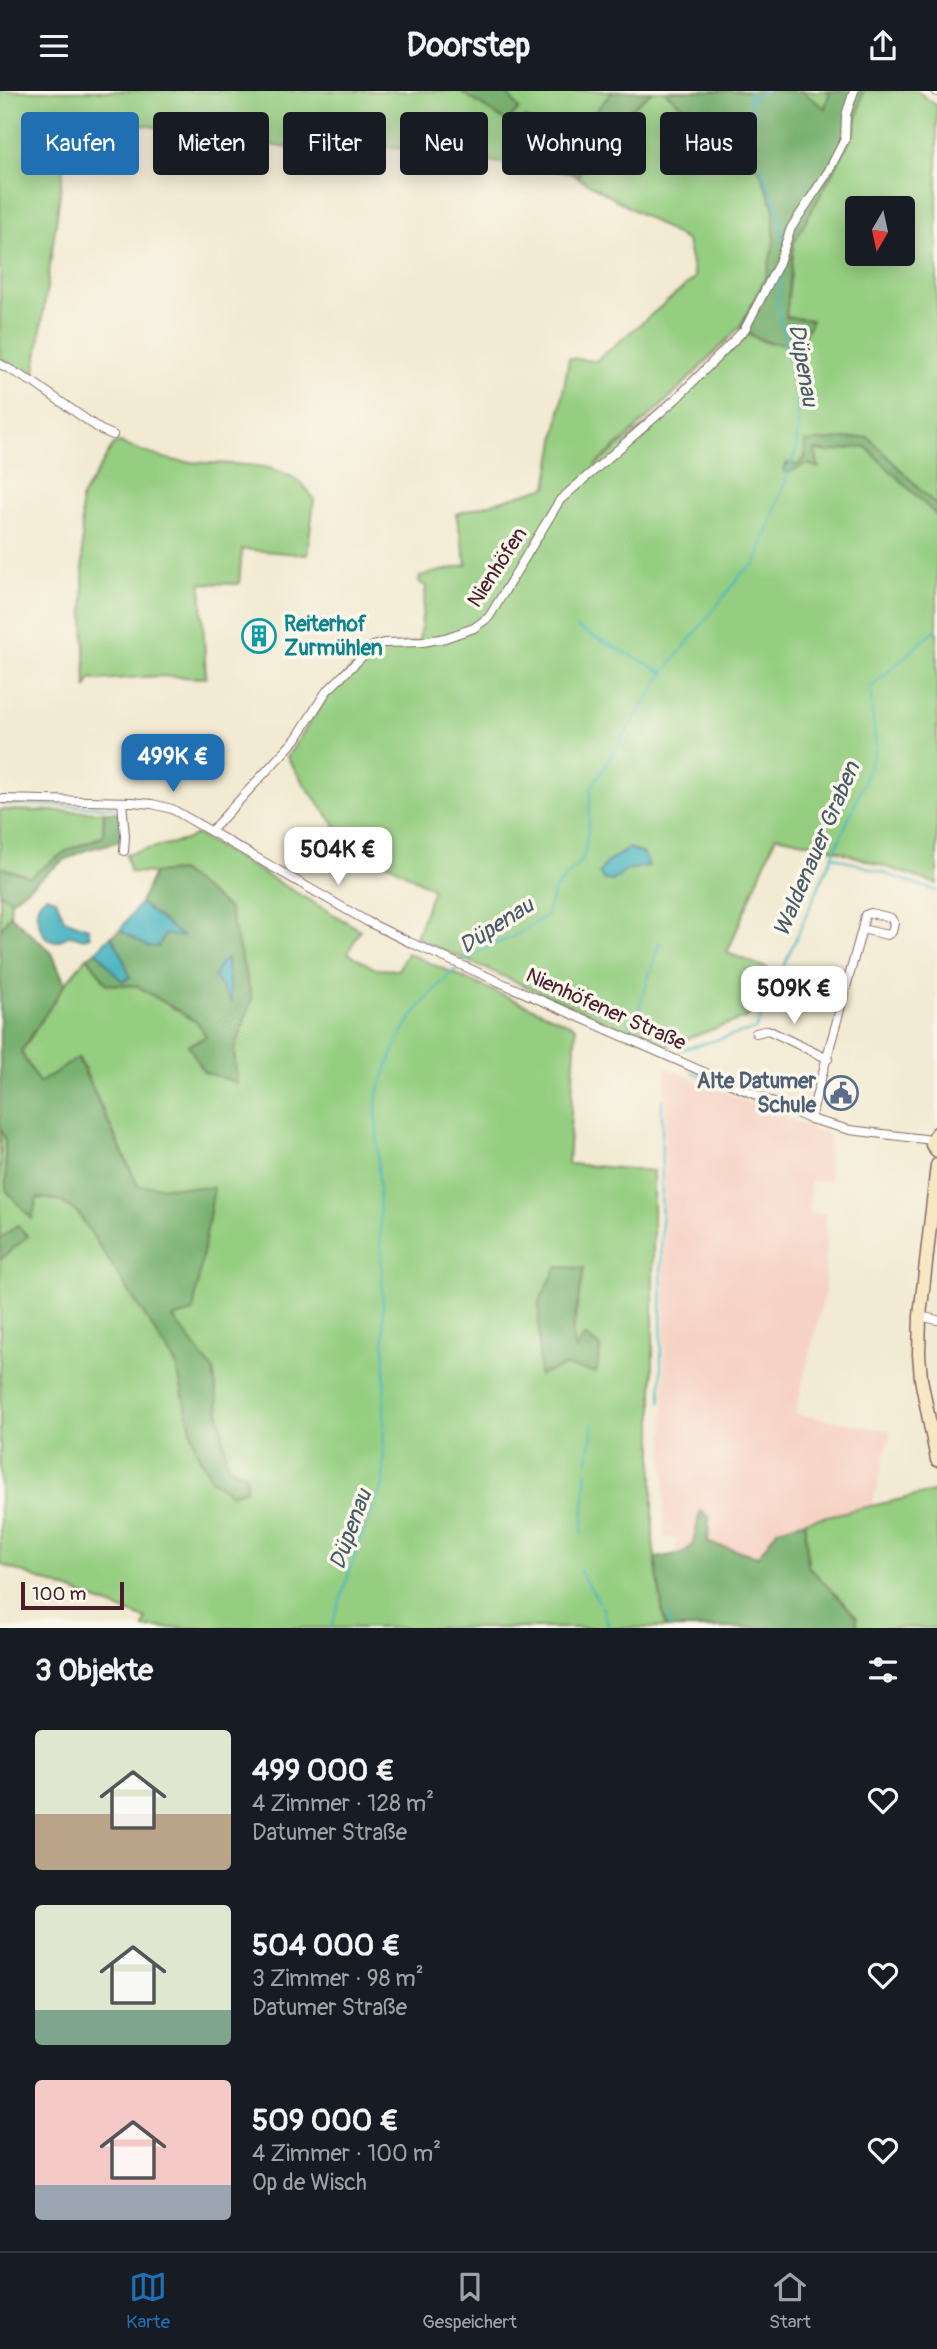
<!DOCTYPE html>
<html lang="de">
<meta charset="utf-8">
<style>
:root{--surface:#171b24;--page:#20242c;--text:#f1f3f6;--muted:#9ea1a6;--line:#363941;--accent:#1f6fb2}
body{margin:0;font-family:Pangolin,sans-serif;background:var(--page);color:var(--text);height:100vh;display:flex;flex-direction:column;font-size:26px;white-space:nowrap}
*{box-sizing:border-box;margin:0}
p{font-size:23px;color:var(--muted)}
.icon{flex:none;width:38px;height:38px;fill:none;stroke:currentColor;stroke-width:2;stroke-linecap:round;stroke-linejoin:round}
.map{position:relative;height:1537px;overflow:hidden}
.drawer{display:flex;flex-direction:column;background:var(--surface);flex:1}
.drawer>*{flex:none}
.hud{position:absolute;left:21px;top:21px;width:896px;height:63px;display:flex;gap:14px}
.needle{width:46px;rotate:189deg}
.fabs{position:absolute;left:845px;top:105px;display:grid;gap:14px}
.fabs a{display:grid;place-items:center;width:70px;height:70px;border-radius:7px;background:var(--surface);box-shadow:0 4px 18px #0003;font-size:35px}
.scale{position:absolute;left:21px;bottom:18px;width:103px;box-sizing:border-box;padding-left:7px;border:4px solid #4a1f2b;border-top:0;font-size:19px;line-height:24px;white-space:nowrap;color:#4a1f2b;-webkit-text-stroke:5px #fbf7ec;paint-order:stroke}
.price{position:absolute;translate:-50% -60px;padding:0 16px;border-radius:14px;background:#fff;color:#222;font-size:23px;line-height:46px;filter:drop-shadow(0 2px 4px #0008)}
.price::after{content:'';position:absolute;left:50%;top:42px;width:21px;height:16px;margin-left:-10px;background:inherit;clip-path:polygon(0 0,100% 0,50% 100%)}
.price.current{background:var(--accent);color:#fff}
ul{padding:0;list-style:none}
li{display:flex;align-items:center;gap:21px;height:175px;padding:0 35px}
li span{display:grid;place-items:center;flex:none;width:196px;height:140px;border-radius:7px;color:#555}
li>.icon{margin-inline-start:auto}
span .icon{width:84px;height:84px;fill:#fffc;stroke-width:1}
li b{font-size:30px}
h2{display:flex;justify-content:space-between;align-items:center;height:84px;padding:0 35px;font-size:30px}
.chip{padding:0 24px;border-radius:7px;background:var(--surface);box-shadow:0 4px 18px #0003;font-size:24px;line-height:63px}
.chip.current{background:var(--accent);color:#fff}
header{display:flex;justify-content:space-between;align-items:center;height:91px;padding:0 35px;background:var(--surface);font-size:32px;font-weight:700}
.dock{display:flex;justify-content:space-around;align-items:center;height:98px;border-top:2px solid var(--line);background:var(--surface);font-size:19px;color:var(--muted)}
.dock a{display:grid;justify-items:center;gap:4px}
.dock .current{color:var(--accent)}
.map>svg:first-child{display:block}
</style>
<header><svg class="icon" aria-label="menu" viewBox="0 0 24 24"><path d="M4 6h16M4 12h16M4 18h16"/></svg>Doorstep<svg class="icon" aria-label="share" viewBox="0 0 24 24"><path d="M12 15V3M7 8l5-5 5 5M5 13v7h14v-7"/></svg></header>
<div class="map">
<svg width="937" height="1537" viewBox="0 0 937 1537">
<rect width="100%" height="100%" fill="#fbf7ec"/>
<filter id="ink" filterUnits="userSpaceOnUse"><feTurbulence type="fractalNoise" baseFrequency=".0143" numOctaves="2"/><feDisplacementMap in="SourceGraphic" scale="14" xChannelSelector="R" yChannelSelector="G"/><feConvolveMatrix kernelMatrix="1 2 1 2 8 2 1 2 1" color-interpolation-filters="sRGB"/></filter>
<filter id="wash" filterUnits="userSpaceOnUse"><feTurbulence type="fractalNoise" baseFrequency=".00686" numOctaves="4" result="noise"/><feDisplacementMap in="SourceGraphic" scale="28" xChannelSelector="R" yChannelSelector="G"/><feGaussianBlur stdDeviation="1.57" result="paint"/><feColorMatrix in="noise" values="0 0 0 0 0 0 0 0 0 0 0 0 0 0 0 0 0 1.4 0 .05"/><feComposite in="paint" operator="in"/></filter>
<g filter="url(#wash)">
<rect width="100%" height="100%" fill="#f2ead2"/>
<path fill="#f6d2c4" d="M665,976L828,1044L830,1090H810V1122L826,1123L825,1200L795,1323L891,1340L872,1416L778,1437L758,1465L708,1452L709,1426L701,1420L693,1454L683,1462H676V1448L664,1446Z"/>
<path fill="#95ce81" stroke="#707656" stroke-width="2" fill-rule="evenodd" d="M0,0H460L507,31L518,18L505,0H613L569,51L526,27L578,85L607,38L652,0H664L760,79L774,118V152L766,187L740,236L672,305L594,375L679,308L748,243L769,253L811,229L786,226L794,152L854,42L863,0H917L937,15V793L824,755L776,745L727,862L767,877L748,926L664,956L416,847L433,798L346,749L304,693L287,666L329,603L363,564L391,555L419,551L426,495L419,491L420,485L467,474L456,423L547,396L569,267L596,270L695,187L687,150L570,82L321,46L315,61L71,23L34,288L0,267ZM858,117H903V163H858Z
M801,0H830L825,18Z
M120,352C139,359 158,367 178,370C220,376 291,363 314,409L307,464L242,458L239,493L201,492L206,587L157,585L98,589L91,587L86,597L81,408L114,353Z
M0,719L104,721L103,745L68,759L30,786L0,776Z
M196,743L360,839L348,862L376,878L398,879L407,862L576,936L568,1073L653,1080V1452L665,1537H144L146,1528L0,1473V1037L5,1048L7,1099L32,1127L36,1107L59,1109L78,1122L176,1273L196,1359L227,1374L213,1279L172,1226L138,1095L79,967L39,992L21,961L65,893L87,866L107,893L137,895L198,932L206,946L188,954L236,992L234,960L252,908L180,780L154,782L130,781L126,763L186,749Z
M0,801L11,810L10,824L0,839Z
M937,1400V1537H857V1526L808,1475L805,1430Z"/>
<path fill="#78b16f" stroke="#61684d" stroke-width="2" d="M460,0H505L519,18L507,31Z
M613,0H652L607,38L578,85L517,38L526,27L569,51Z
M664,0H801L825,17L830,0H863L854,42L794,152L786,226L812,229L800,253C774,253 761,253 740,236L766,187L774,151V118L760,79Z
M868,346L937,415V425L865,355L829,361L815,359L819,377L806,373L788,382L783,380L787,372L797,374L805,367V351Z
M104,721H119L122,743L120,750L86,759L64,769L11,810L0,801V776L30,786L68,759L103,746Z
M180,780L229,818L252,908L234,960L237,992L204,981L188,954L206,946L198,932L137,895L107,893L88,866L96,860C108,870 110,881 123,890L130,886L121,862L111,845L120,839L149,856H158L165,843L182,845L140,812L154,782Z
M10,824L52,862L65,893L21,961L39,992L78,967L138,1095L214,1097L193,1221L173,1227L213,1279L227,1374L246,1384V1398L231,1403L211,1388L196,1359L176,1273L78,1122L59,1109L37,1107L32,1128L6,1099L5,1048L0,1037V839Z
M17,1134L28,1145L0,1169V1148Z
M557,1176L584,1177L572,1244L576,1258L584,1245L601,1256L596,1282L565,1275L539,1284V1211Z
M700,1420L709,1426L708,1452L758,1465L778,1438L805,1430L808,1475L857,1526V1537H665L655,1467L683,1462L693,1454Z"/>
<path fill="#46b4c1" stroke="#486a76" stroke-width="2" d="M629,757L644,763L649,775L627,779L613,790L604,789L599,783L606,772Z
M46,805L56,808L64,828L88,837L90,845L84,848L71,844L55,851L47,848C38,835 30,815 46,805Z
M140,812L183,846L165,843L158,856H149L120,839Z
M111,845L121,862L130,886L123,890C110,881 108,870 96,860Z
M227,868C226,883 231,896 231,911L214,886L220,873Z"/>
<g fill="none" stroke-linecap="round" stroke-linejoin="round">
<path stroke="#46b4c1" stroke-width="2" d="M750,0L748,8L755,25L745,48L760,75L779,118L783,152
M750,8L765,0
M577,537L663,581
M0,713L114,716
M833,765L937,800
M464,871L482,859L514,845L546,825L555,798L583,768L588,740L591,697L664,582L743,481L756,473L796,359L798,334L797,311L777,212L784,168
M628,936L638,921L660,851
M680,959L756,938L857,709L876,657L870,597L937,537
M692,981L788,1023
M661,1311L662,1008
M588,1370L593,1333
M582,1442L587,1380
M579,1479L599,1511
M602,1515L609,1537
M668,1526L670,1537
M331,1537L360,1449L383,1394L385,1276L376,1008C386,981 395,950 412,926C425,908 441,892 457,877"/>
</g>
</g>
<g filter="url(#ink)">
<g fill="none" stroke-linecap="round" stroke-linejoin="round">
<g stroke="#856665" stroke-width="10">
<path id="street" d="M936,0L937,1
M0,273L34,292L101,339L113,344
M0,708L132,711L152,713L172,718L368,831L409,851L810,1028L850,1039L932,1049
M122,711L125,745L124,760
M211,740L296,648L326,601L373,555L384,552L423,551L445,547L474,537L489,526L560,409L677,307L745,238L778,174L791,137L828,81L845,48L846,24L854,0
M871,822L891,827L894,832L892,841L887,844L862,838L865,824Z
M756,942L768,939L828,968
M810,1028L862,838
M920,1225L937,1229"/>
</g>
<g stroke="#856665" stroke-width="15">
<path id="secondary" d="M937,1042L932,1049V1054L937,1060
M937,1074L920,1225L919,1263L921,1288L937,1369"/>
</g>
<use href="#street" stroke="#fff" stroke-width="8"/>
<use href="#secondary" stroke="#f7e8c3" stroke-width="12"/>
</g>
</g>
<defs>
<g id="building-ring" transform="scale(1.75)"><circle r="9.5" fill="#fbf7ec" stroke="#0f9aa8" stroke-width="1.5"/><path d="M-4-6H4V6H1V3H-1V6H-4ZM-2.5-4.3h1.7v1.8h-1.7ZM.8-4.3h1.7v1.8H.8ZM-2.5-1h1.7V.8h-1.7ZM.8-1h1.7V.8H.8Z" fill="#0f9aa8"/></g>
<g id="civic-ring" transform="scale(1.75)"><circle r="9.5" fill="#fbf7ec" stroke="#5c6f8a" stroke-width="1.5"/><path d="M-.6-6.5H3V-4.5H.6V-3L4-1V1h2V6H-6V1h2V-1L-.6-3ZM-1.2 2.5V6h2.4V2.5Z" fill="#5c6f8a"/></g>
</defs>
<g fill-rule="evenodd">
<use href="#building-ring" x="259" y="545"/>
<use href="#civic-ring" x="841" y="1002"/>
</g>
<g text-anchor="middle" stroke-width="7" stroke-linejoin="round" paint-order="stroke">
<g font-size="21" fill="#4a1f2b" stroke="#fbf7ec">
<text transform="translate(497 476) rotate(-57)" y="7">Nienhöfen</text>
<text transform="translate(606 918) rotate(24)" y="7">Nienhöfener Straße</text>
</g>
<g font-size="21" font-weight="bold" fill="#0d838f" stroke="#fbf7ec" text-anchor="start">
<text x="284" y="540">Reiterhof<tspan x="284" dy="24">Zurmühlen</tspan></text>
</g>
<g font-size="21" font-weight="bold" fill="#4e5e75" stroke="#fbf7ec" text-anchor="end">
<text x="816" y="997">Alte Datumer<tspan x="816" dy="24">Schule</tspan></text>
</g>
<g font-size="23" font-style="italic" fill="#485b67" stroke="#fbf7ec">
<text transform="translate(804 274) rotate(80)" y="8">Düpenau</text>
<text transform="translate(816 758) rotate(-67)" y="8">Waldenauer Graben</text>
<text transform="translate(496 834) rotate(-33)" y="8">Düpenau</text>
<text transform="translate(350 1438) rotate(-70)" y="8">Düpenau</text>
</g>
</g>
</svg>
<div class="fabs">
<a><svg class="needle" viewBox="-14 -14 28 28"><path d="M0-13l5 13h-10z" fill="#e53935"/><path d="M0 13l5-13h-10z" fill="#9ea1a6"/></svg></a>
</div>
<div class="scale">100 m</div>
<b class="price current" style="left:173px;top:703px">499K €</b>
<b class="price" style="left:338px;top:796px">504K €</b>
<b class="price" style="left:794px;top:935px">509K €</b>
<div class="hud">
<a class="chip current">Kaufen</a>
<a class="chip">Mieten</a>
<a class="chip">Filter</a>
<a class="chip">Neu</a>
<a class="chip">Wohnung</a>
<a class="chip">Haus</a>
</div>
</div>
<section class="drawer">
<h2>3 Objekte<svg class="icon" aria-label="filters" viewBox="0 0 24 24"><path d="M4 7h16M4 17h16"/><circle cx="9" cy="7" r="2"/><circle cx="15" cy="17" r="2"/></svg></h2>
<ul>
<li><span style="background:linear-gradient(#dfe7d0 60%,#b9a48a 0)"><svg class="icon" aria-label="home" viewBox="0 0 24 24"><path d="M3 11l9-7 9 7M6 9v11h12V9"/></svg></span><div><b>499 000 €</b><p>4 Zimmer · 128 m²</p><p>Datumer Straße</p></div><svg class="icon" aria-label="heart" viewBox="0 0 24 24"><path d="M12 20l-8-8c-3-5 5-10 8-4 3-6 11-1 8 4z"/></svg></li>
<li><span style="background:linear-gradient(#dfe7d0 75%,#7fa58c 0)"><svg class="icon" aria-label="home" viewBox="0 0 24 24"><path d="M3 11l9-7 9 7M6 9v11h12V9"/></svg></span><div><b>504 000 €</b><p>3 Zimmer · 98 m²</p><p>Datumer Straße</p></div><svg class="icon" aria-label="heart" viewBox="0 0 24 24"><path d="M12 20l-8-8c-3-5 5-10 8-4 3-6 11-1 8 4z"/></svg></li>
<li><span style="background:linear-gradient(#f6c9c9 75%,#9aa5b1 0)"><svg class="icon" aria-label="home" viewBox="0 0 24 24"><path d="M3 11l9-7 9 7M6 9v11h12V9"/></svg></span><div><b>509 000 €</b><p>4 Zimmer · 100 m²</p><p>Op de Wisch</p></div><svg class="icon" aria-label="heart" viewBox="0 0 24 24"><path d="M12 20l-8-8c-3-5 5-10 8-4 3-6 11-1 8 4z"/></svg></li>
</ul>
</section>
<nav class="dock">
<a class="current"><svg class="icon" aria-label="map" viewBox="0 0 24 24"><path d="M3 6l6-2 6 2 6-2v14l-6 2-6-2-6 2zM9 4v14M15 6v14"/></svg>Karte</a>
<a><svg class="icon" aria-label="saved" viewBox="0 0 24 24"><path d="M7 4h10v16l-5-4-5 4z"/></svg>Gespeichert</a>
<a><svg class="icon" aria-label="home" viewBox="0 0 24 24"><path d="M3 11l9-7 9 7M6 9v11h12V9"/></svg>Start</a>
</nav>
